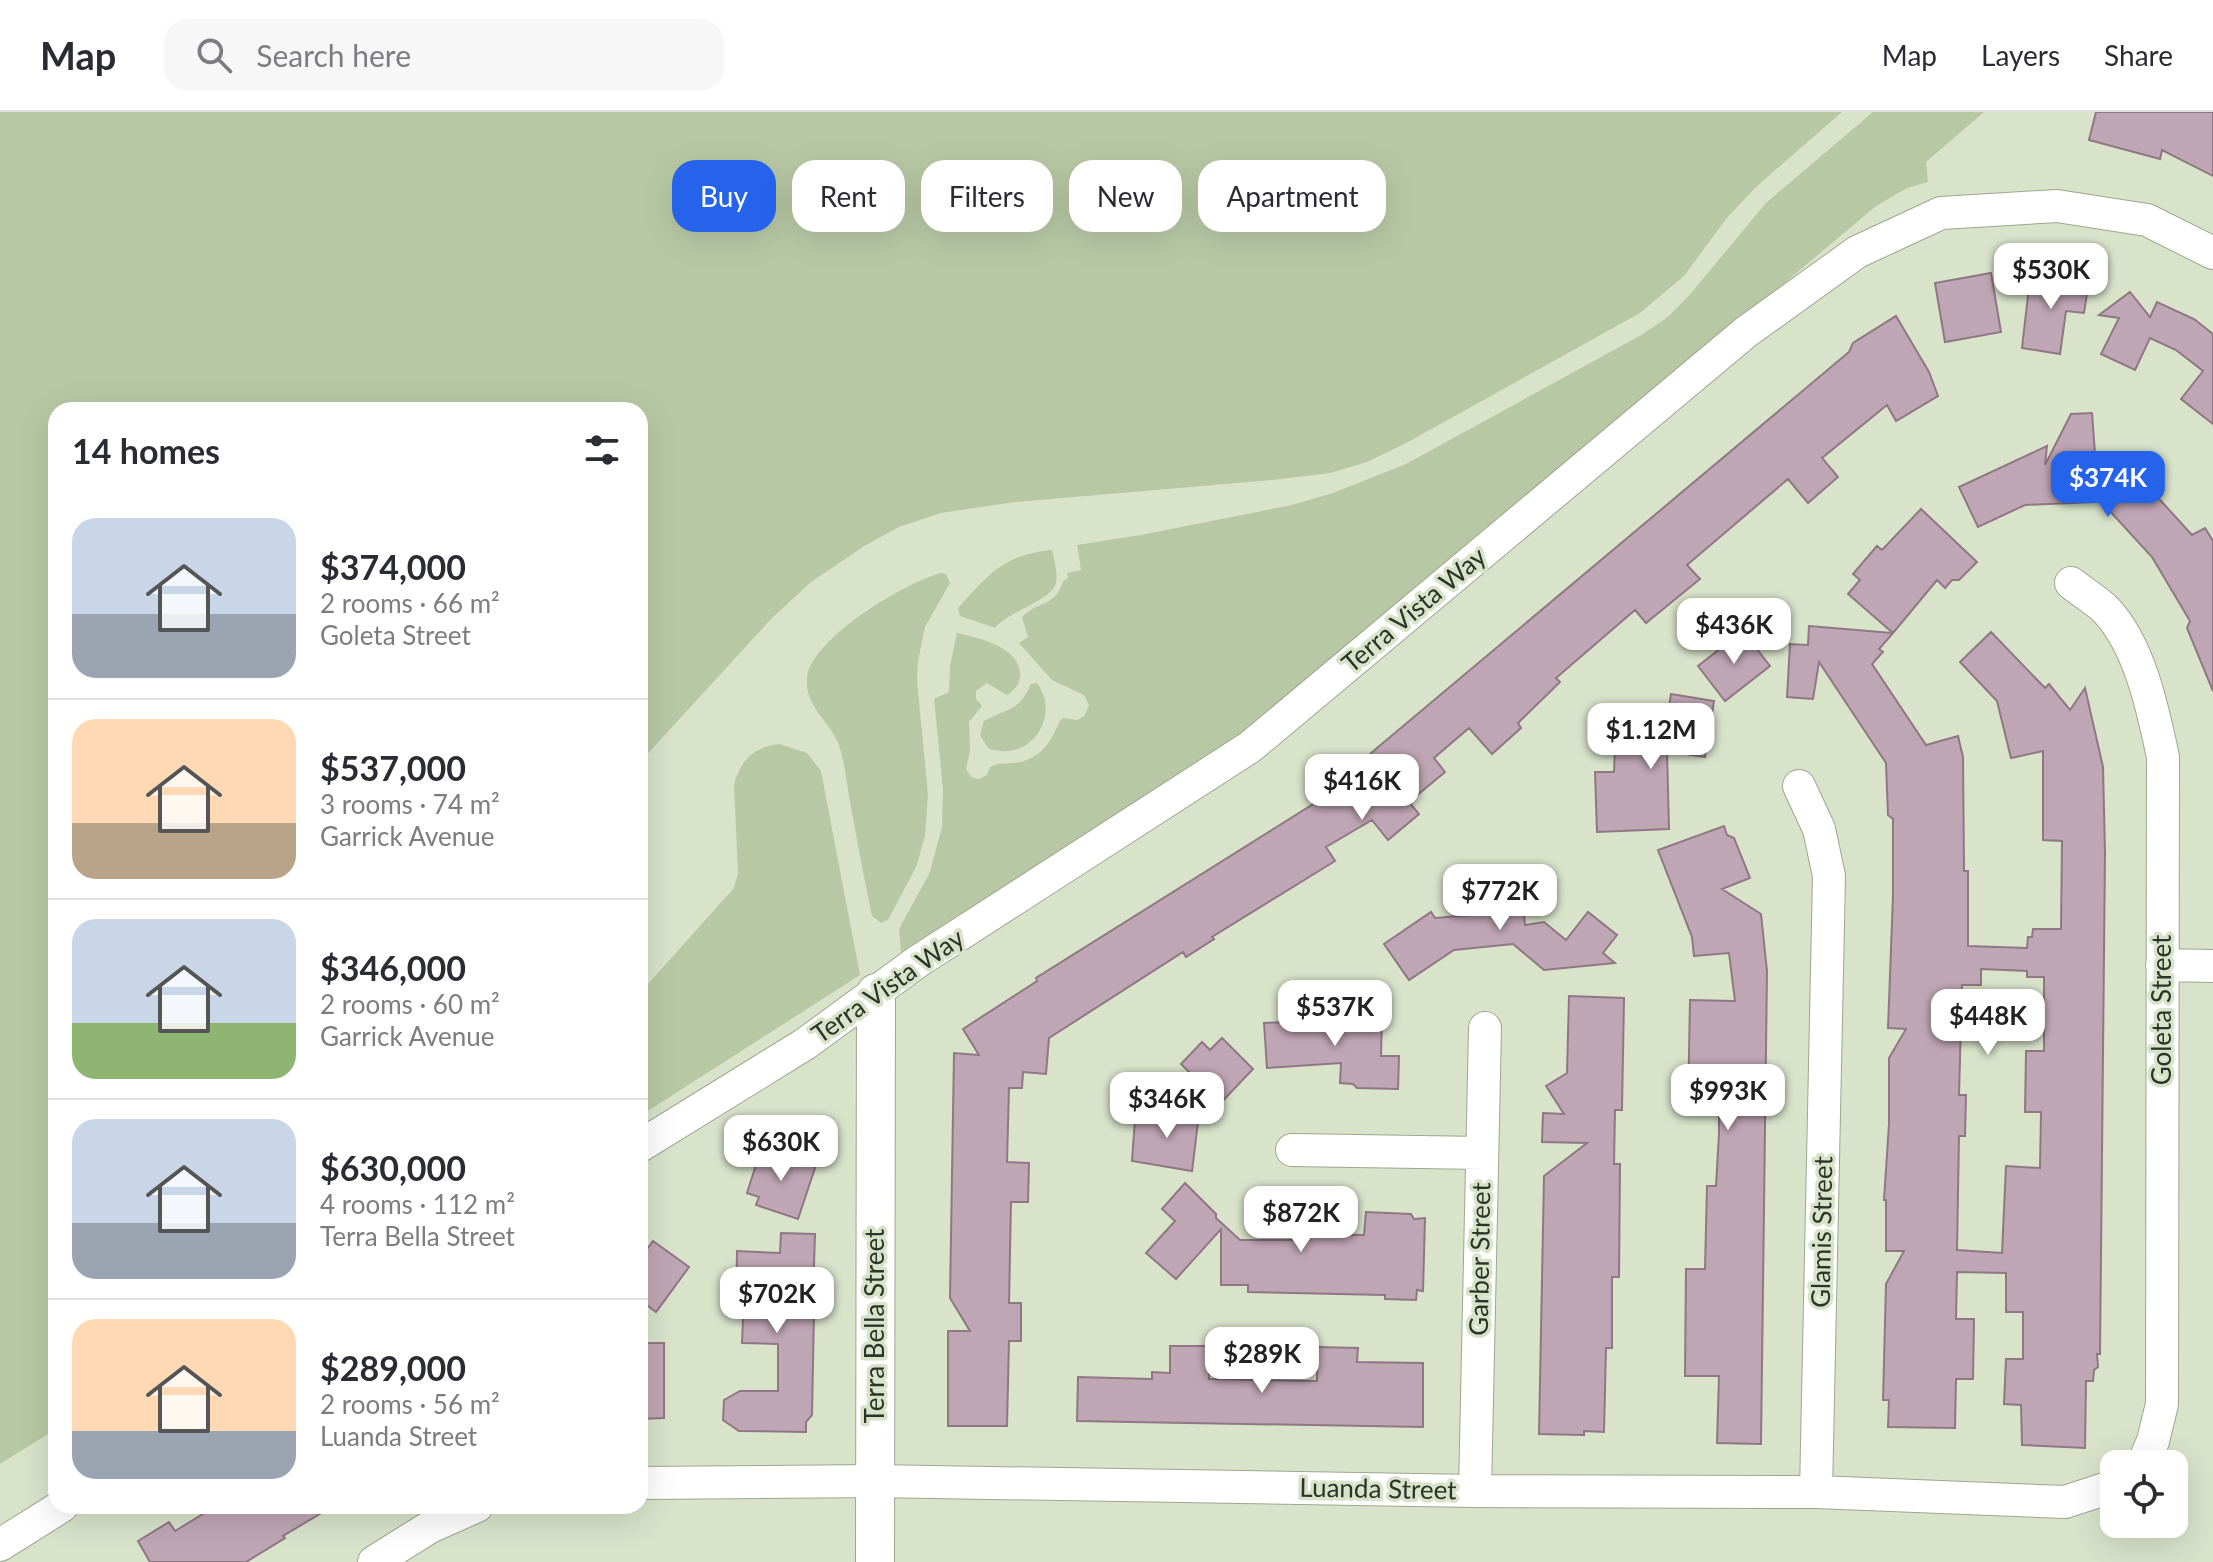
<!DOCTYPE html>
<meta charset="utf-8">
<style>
:root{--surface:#fff;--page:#f7f7f7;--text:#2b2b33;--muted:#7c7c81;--line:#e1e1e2;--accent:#2563eb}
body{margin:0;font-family:Lato,sans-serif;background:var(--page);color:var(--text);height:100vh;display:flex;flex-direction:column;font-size:30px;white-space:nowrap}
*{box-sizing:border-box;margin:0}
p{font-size:26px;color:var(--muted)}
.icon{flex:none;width:44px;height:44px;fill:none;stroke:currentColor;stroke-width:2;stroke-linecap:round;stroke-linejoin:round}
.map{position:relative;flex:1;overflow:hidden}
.details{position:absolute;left:48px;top:290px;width:600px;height:1112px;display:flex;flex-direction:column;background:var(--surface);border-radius:24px;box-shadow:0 8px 32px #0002}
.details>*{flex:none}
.guide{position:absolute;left:672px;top:48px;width:760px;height:72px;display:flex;gap:16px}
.tools{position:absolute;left:2100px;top:1338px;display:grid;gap:16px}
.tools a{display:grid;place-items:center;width:88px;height:88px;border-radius:16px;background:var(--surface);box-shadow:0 8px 32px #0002;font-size:40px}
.price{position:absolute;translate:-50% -68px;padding:0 18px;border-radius:16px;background:#fff;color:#222;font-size:26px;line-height:52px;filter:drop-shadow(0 2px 4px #0008)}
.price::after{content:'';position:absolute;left:50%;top:48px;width:24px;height:18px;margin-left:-12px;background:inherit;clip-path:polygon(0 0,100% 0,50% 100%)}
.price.selected{background:var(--accent);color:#fff}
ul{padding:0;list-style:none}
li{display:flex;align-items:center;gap:24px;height:200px;padding:0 24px}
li+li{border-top:2px solid var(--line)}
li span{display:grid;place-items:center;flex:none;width:224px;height:160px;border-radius:24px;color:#555}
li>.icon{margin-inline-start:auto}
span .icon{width:96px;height:96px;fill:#fffc;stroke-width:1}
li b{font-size:34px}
h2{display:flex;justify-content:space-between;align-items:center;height:96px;padding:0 24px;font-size:34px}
.tag{padding:0 28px;border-radius:24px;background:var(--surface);box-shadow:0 8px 32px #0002;font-size:28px;line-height:72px}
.tag.selected{background:var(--accent);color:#fff}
header{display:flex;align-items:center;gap:48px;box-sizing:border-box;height:112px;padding:0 40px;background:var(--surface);border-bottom:2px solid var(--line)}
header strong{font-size:38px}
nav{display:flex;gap:44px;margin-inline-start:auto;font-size:28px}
.search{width:560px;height:72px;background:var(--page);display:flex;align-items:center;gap:20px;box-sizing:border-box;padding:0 28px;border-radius:24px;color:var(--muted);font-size:30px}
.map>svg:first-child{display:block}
</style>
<header>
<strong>Map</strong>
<div class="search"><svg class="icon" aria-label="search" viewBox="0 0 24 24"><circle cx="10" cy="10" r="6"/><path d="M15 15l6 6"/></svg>Search here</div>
<nav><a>Map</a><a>Layers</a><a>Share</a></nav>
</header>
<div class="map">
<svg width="2213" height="1450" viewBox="0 0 2213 1450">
<rect width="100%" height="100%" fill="#d8e3ca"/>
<path fill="#b8c8a4" d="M0,0H1842L1756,75L1726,107L1684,164L1640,201L1408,330L1367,350L1330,361L1272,368L1015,390L941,401L899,415L866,433L811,470L771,507L640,650V298H56V1317L0,1352Z
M1873,0H1984L1926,50L1928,70L1907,76L1876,94L1292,585L1214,643L901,840L899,817L930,760L942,715L943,677L934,587L949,580L950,554L957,521C978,526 1018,534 1020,561C1021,571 1015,578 1007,583L987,571L976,579V587L982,594L969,610L970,639L966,657L971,665L979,667L987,663L990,655C999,650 1006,652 1015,651C1041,647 1050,631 1060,609L1063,606L1077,608L1084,604L1089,593L1084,583L1052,568L1019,531L1028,525L1022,505C1039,488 1056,495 1063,469L1068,466L1067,461L1081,458L1077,433L1141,423L1292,393L1333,381L1406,352L1643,222L1669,204L1692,180L1766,91Z
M1052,438C1054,448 1058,460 1056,470C1054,488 1008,499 995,516L960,504L958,496C990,461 1003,443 1052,438Z
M941,461L946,462L950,471L925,515L918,549L917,569L928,682L925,724L916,755L888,808L881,811L872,804C864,766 857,728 850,690C847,672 845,653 840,636C832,610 804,595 807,566C810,527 906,470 941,461Z
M1037,571C1062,605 1029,652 988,636L980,623L984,609C1008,595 1018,601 1031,572Z
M779,632L807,641L821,659L860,863L640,1004V881L734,776L738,761L734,673C740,649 753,635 779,632Z"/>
<path fill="#bfa6b4" stroke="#8f7784" stroke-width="2" fill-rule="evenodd" d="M2096,0H2213V64L2162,38L2160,47L2089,28Z
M1991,161L2001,220L1945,230L1935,171Z
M2046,164L2089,169L2084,201L2066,199L2060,242L2022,236L2030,166L2042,167Z
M2130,180L2150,205L2157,190L2194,207L2213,222V312L2181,287L2203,259L2176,238L2150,226L2135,258L2101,242L2119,206L2099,203Z
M1896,204L1929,260L1938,284L1896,309L1887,293L1822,346L1838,365L1808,391L1788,367L1687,453L1700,467L1646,511L1635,498L1556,566L1560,570L1518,611L1521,616L1492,642L1469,616L1434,646L1445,660L1409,690L1419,702L1388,728L1372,708L1326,735L1335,749L1212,825L1214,827L1186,845L1183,840L1049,926L1046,962L1023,960L1022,976H1009L1007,1050L1029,1051L1028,1090H1011L1009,1191H1021V1229H1009L1007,1314H948V1219H970L950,1186L954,941L979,943L963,917L1037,869L1036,866L1337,677L1334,674L1377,636L1849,240L1853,231Z
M2092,301L2097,369L2123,384L2141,367L2192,423L2205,416L2213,429V579L2187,516L2190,509L2152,445L2108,397L2117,389L2025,393L1978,415L1959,375L2047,334L2045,353L2071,302Z
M1921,397L1977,450L1959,468H1952L1945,476L1937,468L1893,521L1848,482L1860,468L1853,462L1877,434L1882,438Z
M1809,514L1893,521L1879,537L1883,540L1872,552L1926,633L1958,624L1963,645L1964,759H1968V834L2027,836L2028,825H2032L2033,817H2061L2062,729L2043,728V639L2011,646L1997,589L1960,550L1991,520L2045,576L2049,572L2070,598L2085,576L2103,655L2105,741L2100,1242H2097L2098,1255L2094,1258L2093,1269H2086L2085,1336L2022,1333L2021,1293L2004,1292L2006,1247H2023V1200H2006V1161L1957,1160L1956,1207H1974L1973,1267H1956L1955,1316L1888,1315L1889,1288H1883L1886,1172L1904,1139H1886V1088H1884L1889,1012V946L1906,917L1888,916L1893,784V707L1888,703L1886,651L1819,550L1813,587L1787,585L1790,532L1808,533ZM1981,857L2027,859V865H2044V939H2026L2025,1000H2041L2040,1056L2006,1054L2002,1141L1957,1138L1959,1024H1965L1966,983H1959L1962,873H1981Z
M1743,519L1770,554L1725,589L1698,554Z
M1671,582L1714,589L1705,645L1667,639L1669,717L1597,720L1595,660H1614L1615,635H1663Z
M1724,714L1727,723L1734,726L1750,766L1722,777L1761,802L1767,859L1761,1332L1717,1331L1719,1264H1685L1686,1157H1705L1707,1074H1716L1719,1022V996H1688L1690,888L1735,889L1729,841L1694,844L1692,825L1658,738Z
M1520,755L1525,813L1544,810L1566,828L1588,800L1617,823L1603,841L1615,851L1544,858L1513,832L1454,838L1409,868L1384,832L1431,800L1435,806L1483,802L1479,758Z
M1569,884L1624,886L1622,998H1615L1614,1052H1620L1619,1165H1612V1236H1606L1604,1320L1584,1319V1323L1539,1322L1544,1064L1587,1031L1542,1030L1543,1001L1564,1002L1546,974L1567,961Z
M1343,900L1382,901L1381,944H1399L1398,977L1357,976L1353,972L1340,971L1341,951L1267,956L1264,911L1343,907Z
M1222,926L1253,957L1214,998L1182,968L1189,960L1181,952L1202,930L1210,938Z
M1156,996L1199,1002L1192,1059L1132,1049L1135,1007L1155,1009Z
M761,1037L816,1053L798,1107L756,1093L759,1085L747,1081Z
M1185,1071L1216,1102V1106L1240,1128H1299V1122L1364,1123L1366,1100L1411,1102L1414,1107L1425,1106L1423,1179L1417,1178L1416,1188L1385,1187V1183L1248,1180V1173H1221V1117L1176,1167L1146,1141L1175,1109L1162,1097Z
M781,1121L815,1122L814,1153L812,1166L808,1168L807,1192L814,1199L812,1303L806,1310V1320L739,1319L723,1308L724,1288L740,1279H778V1232L742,1231L743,1206H736L737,1139L780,1141Z
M653,1129L689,1155L656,1200L640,1188V1147Z
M640,1231H664V1306L640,1307Z
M1170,1234H1209V1267L1317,1269V1235L1358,1236L1357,1250L1423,1251V1315L1077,1309L1078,1265L1152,1267V1260L1170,1261Z
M216,1394H333L283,1424L285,1426L246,1450H150L138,1429L169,1410L175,1419Z"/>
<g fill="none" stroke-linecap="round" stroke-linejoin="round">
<g stroke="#9da790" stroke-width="34">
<path id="minor" d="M2071,471C2082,480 2096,488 2106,498C2140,534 2153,598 2163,645L2162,1292L2153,1329L2143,1352
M1799,674L1819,717L1829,764L1816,1380
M2162,853L2213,854
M640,1034L805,932L917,850L1250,635L1746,220L1857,140L1941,101L2057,94L2147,108L2213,141
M1292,1038L1482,1041
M640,1371L875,1369L1475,1379L1816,1380L2065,1390L2114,1374
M1475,1379L1485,916
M0,1433L62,1394
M374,1450L430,1415L477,1394"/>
</g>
<g stroke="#9da790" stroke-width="40">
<path id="tertiary" d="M875,1450L876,881"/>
</g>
<use href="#minor" stroke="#fff" stroke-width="32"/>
<use href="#tertiary" stroke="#fff" stroke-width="38"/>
</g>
<g text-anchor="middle" stroke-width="7" stroke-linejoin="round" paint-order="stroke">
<g font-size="26" fill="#2e3329" stroke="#d8e3ca">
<text transform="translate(1414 498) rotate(-40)" y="9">Terra Vista Way</text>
<text transform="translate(888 874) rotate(-35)" y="9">Terra Vista Way</text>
<text transform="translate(2162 898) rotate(-90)" y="9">Goleta Street</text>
<text transform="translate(1822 1120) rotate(-89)" y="9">Glamis Street</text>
<text transform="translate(1480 1147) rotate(-89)" y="9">Garber Street</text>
<text transform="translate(875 1214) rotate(-90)" y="9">Terra Bella Street</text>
<text transform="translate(1378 1377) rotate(1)" y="9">Luanda Street</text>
</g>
</g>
</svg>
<div class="tools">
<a><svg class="icon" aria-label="locate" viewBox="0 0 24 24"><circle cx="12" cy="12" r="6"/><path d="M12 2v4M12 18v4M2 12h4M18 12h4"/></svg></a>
</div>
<b class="price" style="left:2051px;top:199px">$530K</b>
<b class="price selected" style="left:2108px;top:407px">$374K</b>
<b class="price" style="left:1734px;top:554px">$436K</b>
<b class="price" style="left:1651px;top:659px">$1.12M</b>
<b class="price" style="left:1362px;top:710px">$416K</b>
<b class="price" style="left:1500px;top:820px">$772K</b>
<b class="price" style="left:1335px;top:936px">$537K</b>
<b class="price" style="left:1988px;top:945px">$448K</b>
<b class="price" style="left:1728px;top:1020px">$993K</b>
<b class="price" style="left:1167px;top:1028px">$346K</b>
<b class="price" style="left:781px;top:1071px">$630K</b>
<b class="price" style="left:1301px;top:1142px">$872K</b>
<b class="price" style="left:777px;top:1223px">$702K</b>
<b class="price" style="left:1262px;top:1283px">$289K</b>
<div class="guide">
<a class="tag selected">Buy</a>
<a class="tag">Rent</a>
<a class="tag">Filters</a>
<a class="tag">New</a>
<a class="tag">Apartment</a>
</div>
<section class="details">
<h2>14 homes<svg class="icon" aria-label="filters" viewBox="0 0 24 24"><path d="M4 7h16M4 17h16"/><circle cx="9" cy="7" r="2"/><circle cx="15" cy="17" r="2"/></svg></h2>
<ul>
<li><span style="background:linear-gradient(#c9d6e8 60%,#9aa5b1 0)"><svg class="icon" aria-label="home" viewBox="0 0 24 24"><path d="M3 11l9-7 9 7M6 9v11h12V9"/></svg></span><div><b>$374,000</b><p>2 rooms · 66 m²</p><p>Goleta Street</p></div></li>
<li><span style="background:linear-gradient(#ffd9b3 65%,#b9a48a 0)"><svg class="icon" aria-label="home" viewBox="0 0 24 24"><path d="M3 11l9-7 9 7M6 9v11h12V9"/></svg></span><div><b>$537,000</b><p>3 rooms · 74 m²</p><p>Garrick Avenue</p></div></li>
<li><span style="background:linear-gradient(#c9d6e8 65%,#8fb573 0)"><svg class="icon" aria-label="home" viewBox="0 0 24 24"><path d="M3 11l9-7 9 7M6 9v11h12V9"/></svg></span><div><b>$346,000</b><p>2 rooms · 60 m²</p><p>Garrick Avenue</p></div></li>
<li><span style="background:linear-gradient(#c9d6e8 65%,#9aa5b1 0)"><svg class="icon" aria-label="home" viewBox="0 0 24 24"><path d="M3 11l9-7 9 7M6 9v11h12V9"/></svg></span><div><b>$630,000</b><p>4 rooms · 112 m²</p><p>Terra Bella Street</p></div></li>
<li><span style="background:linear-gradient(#ffd9b3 70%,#9aa5b1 0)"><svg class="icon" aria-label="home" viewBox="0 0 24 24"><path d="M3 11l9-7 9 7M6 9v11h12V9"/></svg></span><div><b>$289,000</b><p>2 rooms · 56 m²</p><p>Luanda Street</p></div></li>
</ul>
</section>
</div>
